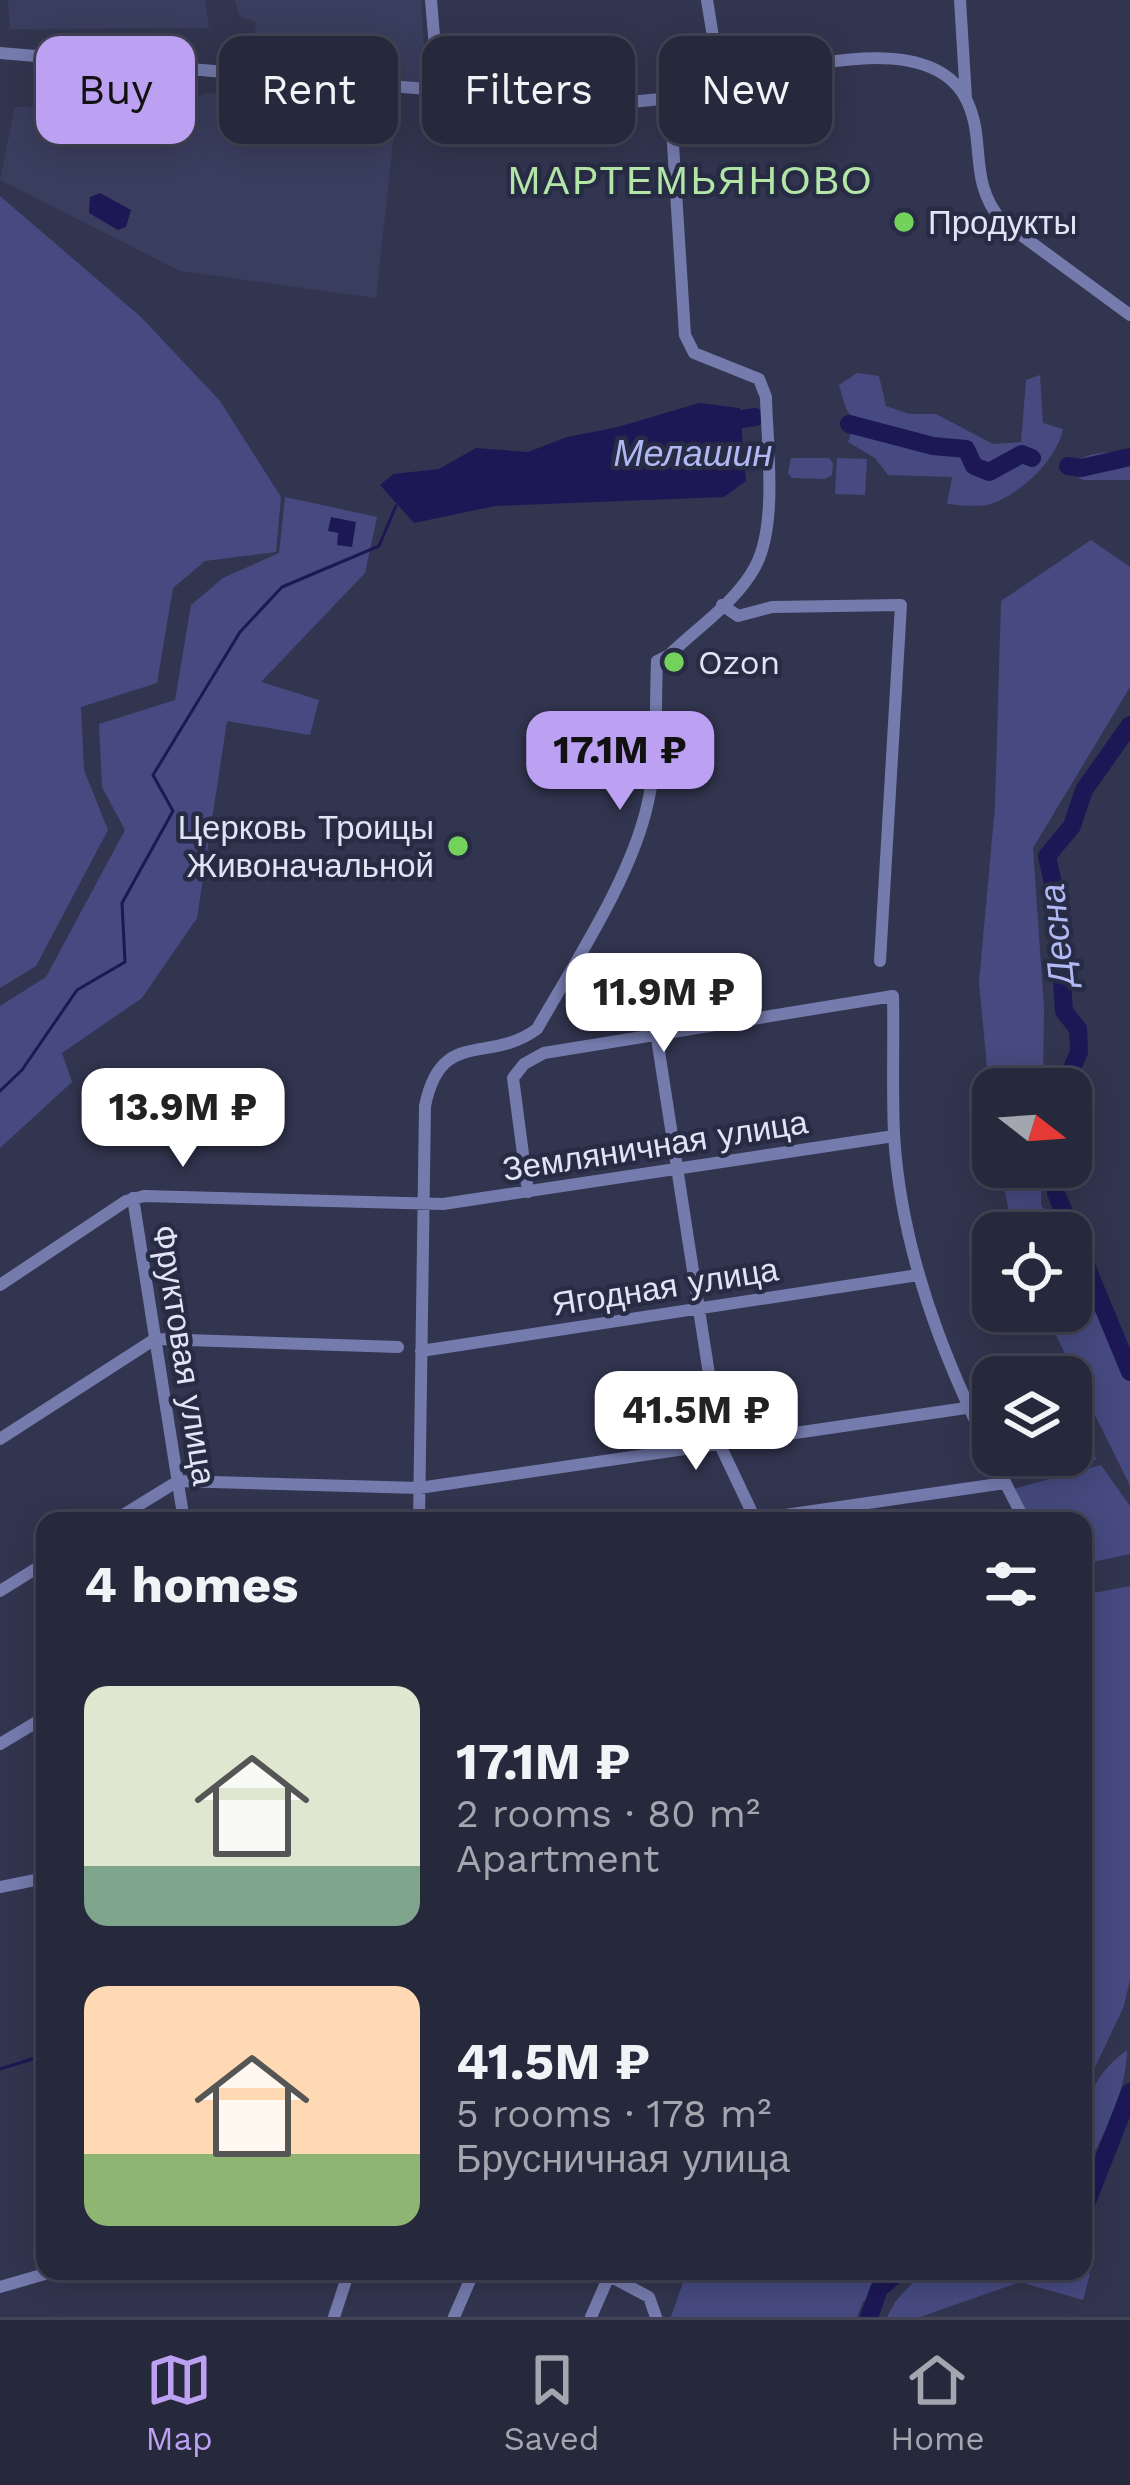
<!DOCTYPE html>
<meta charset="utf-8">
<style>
:root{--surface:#26283b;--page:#2e3042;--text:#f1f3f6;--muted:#a4a6af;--line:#424455;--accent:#bca0f2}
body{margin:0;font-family:"Work Sans",sans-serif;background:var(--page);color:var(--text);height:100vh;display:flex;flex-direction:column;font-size:45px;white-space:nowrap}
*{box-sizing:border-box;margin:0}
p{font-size:39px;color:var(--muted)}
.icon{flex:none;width:66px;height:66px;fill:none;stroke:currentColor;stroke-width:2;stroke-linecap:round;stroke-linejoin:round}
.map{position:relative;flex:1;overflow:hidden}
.sheet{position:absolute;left:36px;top:1512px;width:1056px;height:768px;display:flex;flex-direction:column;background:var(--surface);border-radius:24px;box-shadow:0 6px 30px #0003,0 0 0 3px var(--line)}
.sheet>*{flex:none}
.hud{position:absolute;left:36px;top:36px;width:1059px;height:108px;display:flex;gap:24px}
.needle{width:78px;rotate:107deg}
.buttons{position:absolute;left:972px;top:1068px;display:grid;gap:24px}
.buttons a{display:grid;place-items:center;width:120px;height:120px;border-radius:24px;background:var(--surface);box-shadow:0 6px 30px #0003,0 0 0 3px var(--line);font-size:60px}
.price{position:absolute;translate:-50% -102px;padding:0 27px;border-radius:24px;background:#fff;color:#222;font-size:39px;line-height:78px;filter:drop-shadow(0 3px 6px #0008)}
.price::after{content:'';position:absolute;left:50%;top:72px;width:36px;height:27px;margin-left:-18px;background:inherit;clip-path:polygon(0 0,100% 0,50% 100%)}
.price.selected{background:var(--accent);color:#111}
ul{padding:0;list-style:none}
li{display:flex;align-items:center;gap:36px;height:300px;padding:0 48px}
li span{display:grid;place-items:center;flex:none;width:336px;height:240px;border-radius:24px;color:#555}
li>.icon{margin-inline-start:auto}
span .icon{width:144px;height:144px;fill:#fffc;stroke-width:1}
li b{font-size:51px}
h2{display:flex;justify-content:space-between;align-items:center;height:144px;padding:0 48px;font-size:51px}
.tag{padding:0 42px;border-radius:24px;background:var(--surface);box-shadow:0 6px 30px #0003,0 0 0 3px var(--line);font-size:42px;line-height:108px}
.tag.selected{background:var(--accent);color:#111}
.dock{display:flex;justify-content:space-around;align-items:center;height:168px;border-top:3px solid var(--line);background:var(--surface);font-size:33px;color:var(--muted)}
.dock a{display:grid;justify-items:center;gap:6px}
.dock .selected{color:var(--accent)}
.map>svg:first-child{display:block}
</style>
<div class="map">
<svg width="1130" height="2317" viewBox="0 0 1130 2317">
<rect width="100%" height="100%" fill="#32354f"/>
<path fill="#3a3e5e" d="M8,0H205L209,28L10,29Z
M235,0H421L426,74L420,86L354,78L345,70H336L329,75L251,66L256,22L239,16Z
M207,93L397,105L376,298L180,271L0,180L15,107L168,109Z"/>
<path fill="#464a80" d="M0,196L141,317L220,401L281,497L276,552L205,561L173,588L157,683L81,707L84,770L108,830L36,966L0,988Z
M857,373L879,376L886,406L909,414H936L993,444L1021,442L1026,380L1040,375L1043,423L1063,429C1057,460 1018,497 987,505C975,507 959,505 947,504L952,477L888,475L875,458L848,442L855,420L846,409L839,385Z
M1130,451V480H1083L1067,471C1083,449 1105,454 1130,451Z
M791,458H829L833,463L832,475L825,479L792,478L788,473Z
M837,458L867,459L865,495L835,494Z
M285,497L377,517L365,573L261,682L319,700L310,735L227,721L197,918L142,998L62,1053L72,1082L0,1148V1006L46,977L125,830L102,787L99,724L175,700L191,605L223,578L279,553Z
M1091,540L1130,567V687L1033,848L1044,1008L1043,1089H993V1131L979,982L995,806L1001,601Z
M1000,1167H1042L1041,1204L1056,1233H1013Z
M1071,1261L1130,1373V1486L1044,1311H1071Z
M1071,1398L1083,1441L1097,1459L1032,1478L1029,1455H1071Z
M1101,1465L1130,1506V1554L1083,1564V1521H1031L1013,1489Z
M1130,1586V1979L1124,2006L1083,2093V1595Z
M1127,2050C1126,2096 1103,2135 1083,2175C1083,2123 1080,2084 1127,2050Z
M1083,2262L1090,2274L1083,2300L1020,2282L920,2317H887L895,2302L923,2271H1083Z
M687,2271H892L863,2302L857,2317H671Z"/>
<path fill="#1c1856" d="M100,193L131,210L126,227L118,230L89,213L90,197Z
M699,403L740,408L746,481L724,497L495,506L414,523L380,485L393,474L439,469L476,448L528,452L567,437L618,427Z
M331,517L356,522L352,547L337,545L338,533L328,531Z"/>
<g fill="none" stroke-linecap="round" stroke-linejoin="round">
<path stroke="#1c1856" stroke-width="3" d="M0,1091L22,1070L77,990L125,962L122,903L173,811L153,775L240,632L282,587L379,546L396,506
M0,2069L45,2055"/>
<path stroke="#1c1856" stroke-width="18" d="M742,419L755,417
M849,424L933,446L966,449L974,466L989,472L1022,454L1032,458
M1068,466L1081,468L1130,457
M1063,1089L1079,1052L1078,1029L1064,1011L1057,902L1047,856L1072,826L1084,790L1130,725
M1057,1167L1056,1193L1130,1372
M1083,2212L1130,2092
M869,2317L879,2289L900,2271"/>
<path stroke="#757bad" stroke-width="12" d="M431,0L436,60L450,93
M707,0L721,86
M960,0L966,98
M0,53L604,104C626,102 648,101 669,98C739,86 922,14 966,99C987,140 967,181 1002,221L1130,315
M722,605L738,616L772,607L901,605L880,961
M656,1032L720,1445L756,1521
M528,1192L513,1078L524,1064L544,1053L893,996C894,1042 892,1088 894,1134C902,1273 961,1399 1025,1521
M133,1198L184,1521
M0,1285L126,1201L144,1196L443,1204L894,1136
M421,1351L918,1275
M0,1439L155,1339L398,1347
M751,1520L1005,1483
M113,1521L178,1481L419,1488L966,1408
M419,1521L425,1106C441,1027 488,1065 537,1029C575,962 632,877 648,802C658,758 655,707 657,661L669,655C697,628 737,601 755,567C778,525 767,445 766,397L759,379L694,353L685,335L670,97
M0,1591L45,1563
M0,1744L45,1717
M0,1887L45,1878
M600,2271L649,2297L656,2317
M0,2287L55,2271
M334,2317L349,2271
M454,2317L474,2271
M591,2317L609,2276"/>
</g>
<g fill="#73d25c" stroke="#282b44" stroke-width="4.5">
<circle cx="904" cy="222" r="12"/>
<circle cx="674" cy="662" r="12"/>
<circle cx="458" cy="846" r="12"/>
</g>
<g text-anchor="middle" stroke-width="9" stroke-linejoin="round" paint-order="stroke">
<g font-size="33" fill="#e1e4f5" stroke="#282b44" text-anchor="start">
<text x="928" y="234">Продукты</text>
<text x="698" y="674">Ozon</text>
<text x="434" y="839" text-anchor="end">Церковь Троицы<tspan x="434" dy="38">Живоначальной</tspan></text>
</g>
<g font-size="33" fill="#e1e4f5" stroke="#282b44">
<text transform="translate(655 1145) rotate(-9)" y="12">Земляничная улица</text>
<text transform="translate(665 1286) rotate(-9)" y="12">Ягодная улица</text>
<text transform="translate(185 1355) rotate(81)" y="12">Фруктовая улица</text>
</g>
<g font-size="36" font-style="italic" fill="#b1b9f4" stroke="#282b44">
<text x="693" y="466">Мелашин</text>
<text transform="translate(1056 935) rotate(-96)" y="13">Десна</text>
</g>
<g font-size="39" letter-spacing="3" fill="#b3e6a7" stroke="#282b44">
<text x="691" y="194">МАРТЕМЬЯНОВО</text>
</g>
</g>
</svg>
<div class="buttons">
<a><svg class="needle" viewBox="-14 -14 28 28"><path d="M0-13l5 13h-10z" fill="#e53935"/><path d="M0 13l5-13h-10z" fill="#a4a6af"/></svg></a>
<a><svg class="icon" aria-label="locate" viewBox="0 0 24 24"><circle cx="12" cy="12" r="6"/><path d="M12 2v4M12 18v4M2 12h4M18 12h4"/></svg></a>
<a><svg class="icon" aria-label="layers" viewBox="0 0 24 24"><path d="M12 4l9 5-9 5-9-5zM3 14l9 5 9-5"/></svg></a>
</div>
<b class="price selected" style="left:620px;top:813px">17.1M ₽</b>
<b class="price" style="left:664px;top:1055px">11.9M ₽</b>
<b class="price" style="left:183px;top:1170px">13.9M ₽</b>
<b class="price" style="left:696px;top:1473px">41.5M ₽</b>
<div class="hud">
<a class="tag selected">Buy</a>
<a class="tag">Rent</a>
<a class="tag">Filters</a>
<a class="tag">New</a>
</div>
<section class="sheet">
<h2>4 homes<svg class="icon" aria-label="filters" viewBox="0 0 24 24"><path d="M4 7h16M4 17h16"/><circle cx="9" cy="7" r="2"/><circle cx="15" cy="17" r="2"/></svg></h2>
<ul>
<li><span style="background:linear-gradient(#dfe7d0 75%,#7fa58c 0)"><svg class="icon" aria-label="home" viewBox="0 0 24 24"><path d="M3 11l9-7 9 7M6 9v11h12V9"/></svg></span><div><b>17.1M ₽</b><p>2 rooms · 80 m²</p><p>Apartment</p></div></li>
<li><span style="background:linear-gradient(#ffd9b3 70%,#8fb573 0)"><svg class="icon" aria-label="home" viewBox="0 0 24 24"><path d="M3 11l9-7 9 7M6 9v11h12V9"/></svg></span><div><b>41.5M ₽</b><p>5 rooms · 178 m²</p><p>Брусничная улица</p></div></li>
</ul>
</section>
</div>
<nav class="dock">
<a class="selected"><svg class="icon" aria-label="map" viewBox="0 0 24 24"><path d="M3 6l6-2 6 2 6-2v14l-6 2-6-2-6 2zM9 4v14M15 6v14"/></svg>Map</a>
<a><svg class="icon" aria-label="saved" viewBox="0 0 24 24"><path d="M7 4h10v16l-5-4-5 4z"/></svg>Saved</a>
<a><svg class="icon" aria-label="home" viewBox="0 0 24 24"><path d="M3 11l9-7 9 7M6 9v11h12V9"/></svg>Home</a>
</nav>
